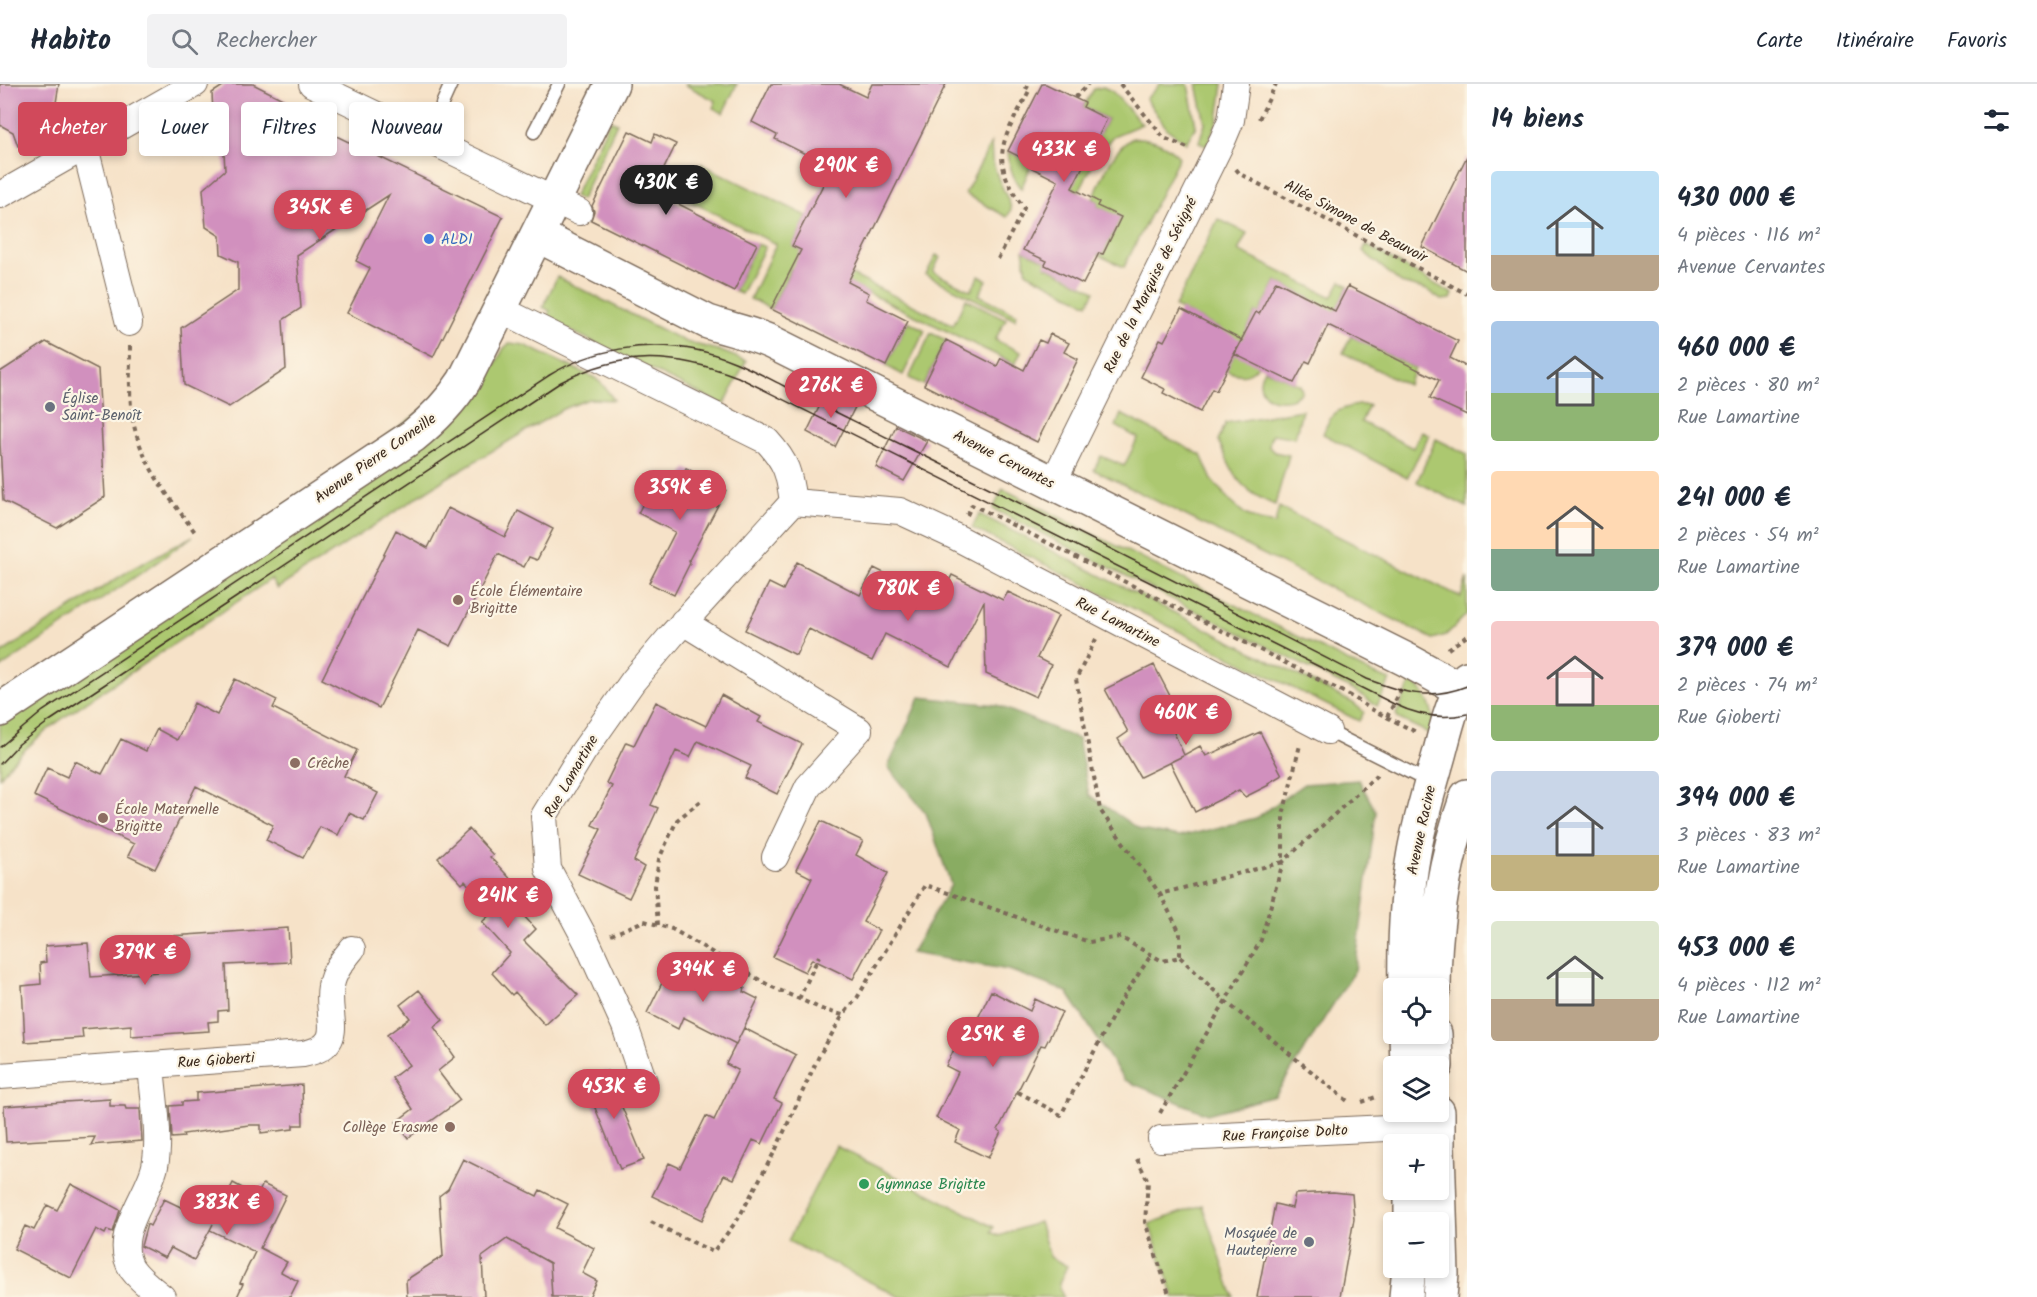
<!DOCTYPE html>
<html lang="fr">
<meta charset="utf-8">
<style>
:root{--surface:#fff;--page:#f2f2f3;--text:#1f2937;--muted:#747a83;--line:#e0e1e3;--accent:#d1495b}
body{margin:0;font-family:Kalam,sans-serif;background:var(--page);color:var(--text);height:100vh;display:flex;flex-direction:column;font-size:22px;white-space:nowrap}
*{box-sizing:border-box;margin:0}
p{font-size:20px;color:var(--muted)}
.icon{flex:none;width:33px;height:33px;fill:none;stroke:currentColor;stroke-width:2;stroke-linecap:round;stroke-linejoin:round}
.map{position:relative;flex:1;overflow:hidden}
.details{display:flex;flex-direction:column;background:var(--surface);width:570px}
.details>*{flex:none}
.hud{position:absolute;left:18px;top:18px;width:570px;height:54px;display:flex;gap:12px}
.fabs{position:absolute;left:1383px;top:894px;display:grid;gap:12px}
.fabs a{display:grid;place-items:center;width:66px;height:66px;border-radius:6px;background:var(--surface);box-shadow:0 3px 9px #0003;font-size:30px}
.price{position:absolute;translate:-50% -51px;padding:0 14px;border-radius:21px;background:var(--accent);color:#fff;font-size:20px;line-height:39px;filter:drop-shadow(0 2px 3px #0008)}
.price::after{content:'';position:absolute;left:50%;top:36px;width:18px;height:14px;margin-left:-9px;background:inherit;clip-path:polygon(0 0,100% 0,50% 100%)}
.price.active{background:#222;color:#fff}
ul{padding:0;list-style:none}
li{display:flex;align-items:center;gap:18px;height:150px;padding:0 24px}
li span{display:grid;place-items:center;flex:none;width:168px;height:120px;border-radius:6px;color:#555}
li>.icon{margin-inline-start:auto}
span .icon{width:72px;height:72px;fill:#fffc;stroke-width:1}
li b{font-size:26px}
h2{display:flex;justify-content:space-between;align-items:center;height:72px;padding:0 24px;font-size:26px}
.chip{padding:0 21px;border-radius:6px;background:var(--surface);box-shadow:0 3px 9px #0003;font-size:21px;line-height:54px}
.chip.active{background:var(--accent);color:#fff}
header{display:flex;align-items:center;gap:36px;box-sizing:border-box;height:84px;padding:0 30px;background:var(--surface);border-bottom:2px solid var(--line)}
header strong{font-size:28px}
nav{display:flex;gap:33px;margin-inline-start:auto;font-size:21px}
.search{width:420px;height:54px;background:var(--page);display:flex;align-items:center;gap:15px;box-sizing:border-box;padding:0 21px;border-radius:6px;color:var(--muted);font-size:22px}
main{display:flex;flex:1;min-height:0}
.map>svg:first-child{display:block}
</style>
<header>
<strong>Habito</strong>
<div class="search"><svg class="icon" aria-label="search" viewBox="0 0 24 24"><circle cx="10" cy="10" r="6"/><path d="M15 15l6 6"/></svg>Rechercher</div>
<nav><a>Carte</a><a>Itinéraire</a><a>Favoris</a></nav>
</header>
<main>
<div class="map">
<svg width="1467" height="1213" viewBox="0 0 1467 1213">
<rect width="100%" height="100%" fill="#fcf5e5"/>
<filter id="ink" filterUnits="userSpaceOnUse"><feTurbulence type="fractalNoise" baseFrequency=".0167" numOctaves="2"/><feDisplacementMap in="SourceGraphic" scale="12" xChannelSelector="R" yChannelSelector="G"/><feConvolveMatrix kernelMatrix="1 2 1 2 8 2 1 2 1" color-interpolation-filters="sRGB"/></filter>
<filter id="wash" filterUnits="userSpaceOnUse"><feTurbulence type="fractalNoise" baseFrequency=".008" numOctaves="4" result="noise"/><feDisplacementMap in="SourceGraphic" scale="24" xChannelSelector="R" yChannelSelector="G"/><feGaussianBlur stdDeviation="1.35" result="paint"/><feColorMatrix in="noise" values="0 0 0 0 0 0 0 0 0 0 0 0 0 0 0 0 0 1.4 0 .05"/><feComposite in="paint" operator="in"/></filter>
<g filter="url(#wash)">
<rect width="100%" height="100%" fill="#f6e2c8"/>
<path fill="#acc86f" stroke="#747946" stroke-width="1.5" d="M684,0H737L723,29L713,24L716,17Z
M1160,0H1188L1196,42L1186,59L1167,45L1146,15Z
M1197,0H1223L1218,36L1206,62L1199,58L1205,39Z
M1103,3L1112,7L1142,40L1113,52L1098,70L1079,107L1068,102L1089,71L1107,35L1083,23L1094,5Z
M610,36L617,39L581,116L574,112Z
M1133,54C1152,53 1166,59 1179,73L1124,183L1098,171L1099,169H1103L1120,134L1097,122L1099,118L1093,115C1103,93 1111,66 1133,54Z
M991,59L992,76L998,94L1010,120L1011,126L1007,133L965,110Z
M1008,67L1032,79L1021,105C1012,94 1009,81 1008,67Z
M701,80L807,132L793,162L953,241L966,215L1006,235L995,256L1021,268L1015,280L860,205L791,185L771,225L750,215L776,160L684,114Z
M1218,135L1247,149L1238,167L1332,213L1341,197L1348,202L1333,232L1311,215L1276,197L1259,230L1256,228L1240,260L1218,244L1175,223Z
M757,160L765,163L741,210L734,207Z
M1366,161L1453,210L1451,215L1441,216L1427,206L1401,199L1363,167Z
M1023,166L1047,177L1045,182L1095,207L1088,220L1027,189Z
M936,171L940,173L933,188L971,207L979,192L987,196L979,211L1017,230L1015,235L926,191Z
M557,193L686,258L718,266L746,277L724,321L546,235L550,227L543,223Z
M908,237L925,246L903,291L886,282Z
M931,249L946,256L924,301L909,294Z
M1351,252L1415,284L1408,301L1343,269Z
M510,259L524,261L595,294L603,301L614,316L589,315L563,325L445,395L277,505L271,495C225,526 179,557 133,587C86,618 34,649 0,693V640L488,277L495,281L504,264Z
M1236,266L1260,277C1253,293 1240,293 1226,286Z
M1264,285L1300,301L1302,307C1292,321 1262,320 1260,299C1260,295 1262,289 1264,285Z
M1358,321H1369L1361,338L1413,364L1422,347L1429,351L1407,394L1323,350C1331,329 1336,325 1358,321Z
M1302,326L1295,354L1273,350L1270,355L1269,363L1274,368L1289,371L1275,421C1256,413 1240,403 1231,384C1226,375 1223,365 1218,357L1226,339Z
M1121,330L1201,371L1212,396L1231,418L1245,430L1259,437L1275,440L1279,423L1461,513L1467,494V530L1446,551L1433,555L1094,386L1101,372L1124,382L1138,354L1116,342Z
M1436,355L1467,370V423L1417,398Z
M1003,405L1373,590L1390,596L1377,622L1355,607L993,425Z
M979,430L1353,619L1364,628L1359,637L972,444Z
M193,452L153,481L0,584V570L130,486Z
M1412,597C1429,611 1435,630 1435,652L1399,635L1396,630Z
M836,1062L994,1143L991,1148L999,1152L1039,1138L1050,1173L1067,1182L1059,1199L1063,1213H900L788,1157Z
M1202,1121L1234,1213H1174L1149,1140Z"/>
<path fill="#89ac62" stroke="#626b40" stroke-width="1.5" d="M920,613L997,621L1078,655L1089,711L1140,746L1179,753L1256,734L1304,700L1359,696L1376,728L1355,886L1275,1012L1207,1030L1124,996L1067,908L1009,886L911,869L951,801L926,729L888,683Z"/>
<g id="blocks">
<path fill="#d190be" d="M0,0H59L55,25L50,35L54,49L18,62L13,48L0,41Z
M226,0H253L334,41L330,49L503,133L433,273L347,229L370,184L356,177L389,111L297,171L301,224L283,236L286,285L229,323L184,301L181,244L238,206V178L221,170L220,152L206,143L203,105L225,86L222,34L213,29L212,9Z
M771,0H839L866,13L872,0H946L848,198L869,209L866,216L908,237L886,282L771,225L801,166L792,162L832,83L775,55L777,51L752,38Z
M1042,0H1046L1085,19L1083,23L1107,35L1072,104L1099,118L1097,122L1121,133L1103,170L1099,169L1083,200L1045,181L1047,177L1023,166L1058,97L1030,83L1032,79L1008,67Z
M629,47L652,58L655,50L676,60L653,107L757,160L734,207L591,136L594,127L592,122Z
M1467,72V187L1422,163Z
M1276,197L1335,227L1348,202L1458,257L1450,274L1467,283V331L1430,314L1439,296L1328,241L1310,279L1306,277L1294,299L1234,270L1256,228L1259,230Z
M1181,225L1242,256L1216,307L1212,305L1200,328L1163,309L1165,305L1141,293L1160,255L1164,257Z
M1050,250L1069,259L1064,268L1078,275L1037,358L924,301L946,256L997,282L1001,274L1024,286L1039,256L1046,259Z
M46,258L98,285L105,413L57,444L3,417L0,359V288Z
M827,307L856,321L835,363L807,348Z
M896,342L927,357L904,397L876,383Z
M686,384L726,406L689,476L690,479L674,511L649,499L675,448L638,429L659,389L678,399Z
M448,424L505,453L518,427L553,445L537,476L529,473L524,483L498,470L451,562L418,546L379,624L322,595L396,446L428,464Z
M797,478L860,511L874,484L890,492L891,509L909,501L939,516L952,491L1003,516L1008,508L1058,532L1037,574L1051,581L1036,613L986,590L984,517L951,583L885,550L872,577L809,545L796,571L745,546L769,499L783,506Z
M1154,581L1170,612L1160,617L1184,671L1200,662L1206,672L1260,648L1282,691L1268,699L1269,701L1245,713L1239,706L1195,728L1170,678L1183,672L1140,693L1118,655L1128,648L1105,605Z
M235,595L277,616L273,624L357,666L344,692L378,709L364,736L349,729L338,751L320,743L303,774L266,756L273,741L196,702L155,785L128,772L134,760L34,712L47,684L67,693L75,677L102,690L121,655L146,667L157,645L177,656L194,619L217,631Z
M721,611L761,633L758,638L802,660L777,710L745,694L751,682L698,657L690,673L676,667L651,721L658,724L634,777L644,783L629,814L578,790L601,745L592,741L612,702L606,699L626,658L634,661L656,618L706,642Z
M821,737L863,757L856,771L888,789L863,838L879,846L853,895L812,875L805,888L773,873L812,794L796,786Z
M469,745L493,771L490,773L519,804L507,814L536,845L524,857L578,911L545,941L515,908L512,911L492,889L510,869L482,838L493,828L465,797L462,800L438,774Z
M288,844L290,878L226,881L228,926L218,927V937L208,938L209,947L131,952V941L82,945L83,954L25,958L22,902L41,900L40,879L46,878L45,862L88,859L91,893L159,888L157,853Z
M672,879L716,901L722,892L745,904L744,908L758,915L736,960L683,933L678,945L647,929Z
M419,906L443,936L434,943L455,973L438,987L460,1016L408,1054L396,1038L413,1025L392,994L409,981L387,951L410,934L400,921Z
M991,907L1030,927L1035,915L1062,928L1045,962L1041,961L998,1046L1001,1048L988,1074L955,1058L960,1046L936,1034L958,988L946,982L969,935L976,938Z
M744,944L796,971L774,1015L782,1019L762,1060L753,1056L734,1095L724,1091L702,1136L652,1112L669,1079L680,1084L706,1032L714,1036L738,986L726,980Z
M607,987L644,1076L620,1085L584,997Z
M302,1001L303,1041H293V1045L261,1049V1041H249L183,1050L184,1053L172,1054L170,1022L182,1021V1018L196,1017V1009Z
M110,1015V1022H125L126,1025H140L142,1057L91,1061L95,1053L6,1058L4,1022Z
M463,1075L537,1112L540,1106L568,1120L555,1144L594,1164L582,1189L597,1197L589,1213H552L550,1179L507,1155L482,1173L484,1213H407L406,1196L443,1172L439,1112L448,1105Z
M233,1099L257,1112L263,1100L286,1111L260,1164L287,1178L281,1188L298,1197L290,1213H237L243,1200L240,1199L255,1168L210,1146L213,1140L194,1176L171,1164L165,1174L141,1162L147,1140L150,1142L164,1115L189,1127L194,1118L218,1129Z
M71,1100L120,1126L113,1148L107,1146L105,1150L96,1145L71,1194L14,1165L25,1142L34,1146L47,1121L57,1126Z
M1333,1108L1352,1110L1354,1135L1340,1213H1257L1275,1120L1292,1124L1295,1110Z"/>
</g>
</g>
<g filter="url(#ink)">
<use href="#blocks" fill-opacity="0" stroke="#7c6a5a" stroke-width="1.5"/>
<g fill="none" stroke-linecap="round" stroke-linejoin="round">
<g stroke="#7c6a5a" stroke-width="15">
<path id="lane" d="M442,20L451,0
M534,48L559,0
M1328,647L1429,698"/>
</g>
<g stroke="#7c6a5a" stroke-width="28">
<path id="street" d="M312,0L579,128
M85,63L129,239
M0,111L195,0
M500,225L767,357C787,379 789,389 793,418L900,427L956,453L1328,647
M1053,399L1223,55L1231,36L1236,0
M683,538L859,646L808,703L775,773
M151,981C153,1012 161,1052 155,1082C148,1114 111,1152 132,1185C140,1196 152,1205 162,1213
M0,992L303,970C349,961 325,934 331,902C333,888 343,876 352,865
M644,998L625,942L588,860L548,785L544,732L583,668L633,597L672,551L793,418
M1161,1055L1408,1043"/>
</g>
<g stroke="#7c6a5a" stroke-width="36">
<path id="secondary" d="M537,151L708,238C729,245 750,249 771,258L1407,576L1467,609
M0,626L413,352C434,335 450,319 464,297L612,0
M1405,904C1404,859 1406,812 1414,768C1420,735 1430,703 1439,671C1446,645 1452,616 1467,594
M1434,904C1434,840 1445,773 1467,712
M1406,950L1407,982
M1435,950L1436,982
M1408,1028L1409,1060
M1438,1028V1060
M1438,1065L1442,1190L1440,1213
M1411,1106V1138
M1406,1213L1409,1184"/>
</g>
<path stroke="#7c6a5a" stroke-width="4" stroke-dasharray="4.5 4.5" stroke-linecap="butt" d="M1120,0L1164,54L1190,65
M1075,14L1088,0
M1259,35L1276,0
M1236,85L1240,90L1467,210
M998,175L1024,124C986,71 1004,56 1030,5L1021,0
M130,262C130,285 129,309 132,331C139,377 168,412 195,448
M967,431L972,421L983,426L1353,613L1369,624L1416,648
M1096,555L1076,595L1100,726L1160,810
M1448,565L1467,552
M1387,633L1402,604
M658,841L655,802L659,775L677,736L701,717
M611,851L644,837L672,845L770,902L824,926L843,931L857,914L925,801L1089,858L1120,853L1162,877L1180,873V849L1160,810L1283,778V731L1300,661
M1180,873L1225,917L1350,1019
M799,915L819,872
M1018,1008L1061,1031L1119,920L1151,871
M1362,1018L1379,1012
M1160,1029L1261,856L1283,778L1377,691
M1137,1075L1148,1097L1145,1138L1170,1213
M651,1138L713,1168L738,1135L776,1065L819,972L843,931"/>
<use href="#lane" stroke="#fff" stroke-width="12"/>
<use href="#street" stroke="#fff" stroke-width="26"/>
<use href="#secondary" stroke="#fff" stroke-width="33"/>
<path stroke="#3b2a1e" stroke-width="1.5" d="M0,663L43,627L548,292C592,265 646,256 696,266C728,272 756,288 784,302C819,320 854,337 890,355C1050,433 1208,514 1367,595C1403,609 1429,617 1467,602
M0,680L19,660L48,638L561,298C623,266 675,269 738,293L1394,620C1417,631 1442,636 1467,630"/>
</g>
</g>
<circle fill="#3f7fe0" stroke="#fcf5e5" stroke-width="2" cx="429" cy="155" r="6"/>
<g fill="#6b7280" stroke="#fcf5e5" stroke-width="2">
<circle cx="50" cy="323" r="6"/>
<circle cx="1309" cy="1158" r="6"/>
</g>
<g fill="#8d6e63" stroke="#fcf5e5" stroke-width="2">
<circle cx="458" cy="516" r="6"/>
<circle cx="295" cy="679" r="6"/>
<circle cx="103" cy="734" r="6"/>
<circle cx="450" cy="1043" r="6"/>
</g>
<circle fill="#2e9e5b" stroke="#fcf5e5" stroke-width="2" cx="864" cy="1100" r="6"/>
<g text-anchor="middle" stroke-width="4.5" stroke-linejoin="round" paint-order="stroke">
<g font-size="15" fill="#3b2a1e" stroke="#fcf5e5">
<text transform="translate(1356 137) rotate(28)" y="5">Allée Simone de Beauvoir</text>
<text transform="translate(1150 201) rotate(-64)" y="5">Rue de la Marquise de Sévigné</text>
<text transform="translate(375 374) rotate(-35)" y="5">Avenue Pierre Corneille</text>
<text transform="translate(1004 375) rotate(27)" y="5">Avenue Cervantes</text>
<text transform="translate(1118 538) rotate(27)" y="5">Rue Lamartine</text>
<text transform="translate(571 692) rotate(-60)" y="5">Rue Lamartine</text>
<text transform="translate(1421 746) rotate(-78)" y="5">Avenue Racine</text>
<text transform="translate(216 976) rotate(-4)" y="5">Rue Gioberti</text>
<text transform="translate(1285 1049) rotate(-3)" y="5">Rue Françoise Dolto</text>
</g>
<g font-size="15" fill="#366cbe" stroke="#fcf5e5" text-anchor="start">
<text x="441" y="160">ALDI</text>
</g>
<g font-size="15" fill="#5b616d" stroke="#fcf5e5" text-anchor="start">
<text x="62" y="319">Église<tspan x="62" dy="17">Saint-Benoît</tspan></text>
<text x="1297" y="1154" text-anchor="end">Mosquée de<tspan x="1297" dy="17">Hautepierre</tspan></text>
</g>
<g font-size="15" fill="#785e54" stroke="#fcf5e5" text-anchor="start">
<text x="470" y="512">École Élémentaire<tspan x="470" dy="17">Brigitte</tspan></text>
<text x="307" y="684">Crêche</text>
<text x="115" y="730">École Maternelle<tspan x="115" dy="17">Brigitte</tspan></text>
<text x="438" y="1048" text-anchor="end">Collège Erasme</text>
</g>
<g font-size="15" fill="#27864d" stroke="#fcf5e5" text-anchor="start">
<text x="876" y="1105">Gymnase Brigitte</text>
</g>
</g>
</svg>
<div class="fabs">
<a><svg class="icon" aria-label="locate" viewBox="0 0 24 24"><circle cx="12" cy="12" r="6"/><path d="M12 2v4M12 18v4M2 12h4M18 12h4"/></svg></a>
<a><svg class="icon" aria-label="layers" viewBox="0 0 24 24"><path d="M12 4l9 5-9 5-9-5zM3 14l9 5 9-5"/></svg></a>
<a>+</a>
<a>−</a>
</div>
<b class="price" style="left:1064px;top:99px">433K €</b>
<b class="price" style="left:846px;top:115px">290K €</b>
<b class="price active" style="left:666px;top:132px">430K €</b>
<b class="price" style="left:320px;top:157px">345K €</b>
<b class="price" style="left:831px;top:335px">276K €</b>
<b class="price" style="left:680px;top:437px">359K €</b>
<b class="price" style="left:908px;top:538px">780K €</b>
<b class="price" style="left:1186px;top:662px">460K €</b>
<b class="price" style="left:508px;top:845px">241K €</b>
<b class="price" style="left:145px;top:902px">379K €</b>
<b class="price" style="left:703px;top:919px">394K €</b>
<b class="price" style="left:993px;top:984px">259K €</b>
<b class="price" style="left:614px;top:1036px">453K €</b>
<b class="price" style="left:227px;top:1152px">383K €</b>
<div class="hud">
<a class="chip active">Acheter</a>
<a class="chip">Louer</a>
<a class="chip">Filtres</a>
<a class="chip">Nouveau</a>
</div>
</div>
<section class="details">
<h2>14 biens<svg class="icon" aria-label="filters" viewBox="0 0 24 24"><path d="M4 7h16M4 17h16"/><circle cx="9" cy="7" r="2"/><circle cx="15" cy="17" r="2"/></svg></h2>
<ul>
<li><span style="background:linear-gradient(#bfe0f5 70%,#b9a48a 0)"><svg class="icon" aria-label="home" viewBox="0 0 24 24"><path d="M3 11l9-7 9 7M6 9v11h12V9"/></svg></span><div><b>430 000 €</b><p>4 pièces · 116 m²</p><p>Avenue Cervantes</p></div></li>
<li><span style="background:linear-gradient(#a9c7e8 60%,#8fb573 0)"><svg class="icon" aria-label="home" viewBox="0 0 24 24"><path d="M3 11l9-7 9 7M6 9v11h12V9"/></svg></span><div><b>460 000 €</b><p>2 pièces · 80 m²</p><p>Rue Lamartine</p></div></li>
<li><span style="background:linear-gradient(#ffd9b3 65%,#7fa58c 0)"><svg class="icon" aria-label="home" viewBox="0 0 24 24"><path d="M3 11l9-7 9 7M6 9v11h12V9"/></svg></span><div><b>241 000 €</b><p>2 pièces · 54 m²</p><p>Rue Lamartine</p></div></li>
<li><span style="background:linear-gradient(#f6c9c9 70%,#8fb573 0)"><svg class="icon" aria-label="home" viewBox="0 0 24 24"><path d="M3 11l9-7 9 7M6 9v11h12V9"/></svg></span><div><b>379 000 €</b><p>2 pièces · 74 m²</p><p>Rue Gioberti</p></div></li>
<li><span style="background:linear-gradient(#c9d6e8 70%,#c2b280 0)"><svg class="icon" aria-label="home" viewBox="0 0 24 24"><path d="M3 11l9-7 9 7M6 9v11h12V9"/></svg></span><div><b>394 000 €</b><p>3 pièces · 83 m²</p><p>Rue Lamartine</p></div></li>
<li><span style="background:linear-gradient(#dfe7d0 65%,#b9a48a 0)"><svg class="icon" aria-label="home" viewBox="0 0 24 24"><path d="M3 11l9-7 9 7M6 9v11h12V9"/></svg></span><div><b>453 000 €</b><p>4 pièces · 112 m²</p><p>Rue Lamartine</p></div></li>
</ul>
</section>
</main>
